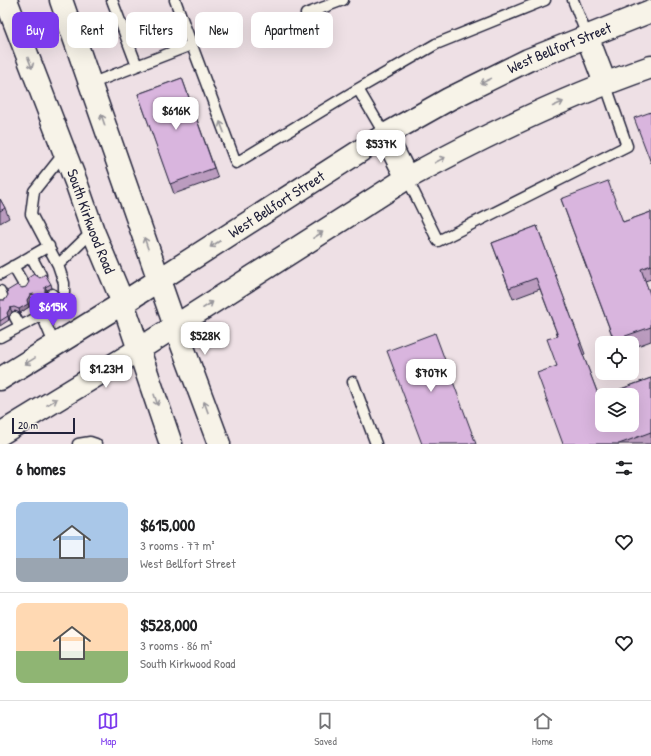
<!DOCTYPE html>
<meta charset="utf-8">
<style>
:root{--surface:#fff;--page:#f6f6f6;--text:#202124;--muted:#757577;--line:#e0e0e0;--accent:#7c3aed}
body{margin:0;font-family:"Patrick Hand",sans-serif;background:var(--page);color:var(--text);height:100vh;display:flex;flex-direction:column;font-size:15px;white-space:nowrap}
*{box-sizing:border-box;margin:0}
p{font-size:13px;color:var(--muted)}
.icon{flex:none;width:22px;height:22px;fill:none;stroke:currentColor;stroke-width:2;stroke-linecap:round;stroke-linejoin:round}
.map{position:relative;height:444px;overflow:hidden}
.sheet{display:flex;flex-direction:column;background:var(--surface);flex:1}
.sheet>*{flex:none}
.guide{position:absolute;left:12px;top:12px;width:400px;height:36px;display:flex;gap:8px}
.controls{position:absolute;left:595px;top:336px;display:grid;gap:8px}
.controls a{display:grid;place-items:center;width:44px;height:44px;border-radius:8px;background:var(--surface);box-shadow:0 4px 16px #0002;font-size:20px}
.scale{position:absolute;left:12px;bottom:10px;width:63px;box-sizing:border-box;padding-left:4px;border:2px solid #22223b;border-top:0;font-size:11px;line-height:14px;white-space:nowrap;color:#22223b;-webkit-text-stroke:3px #f7f3e8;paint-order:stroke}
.price{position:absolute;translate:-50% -34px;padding:0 9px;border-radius:8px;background:#fff;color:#222;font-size:13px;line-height:26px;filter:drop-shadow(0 1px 2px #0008)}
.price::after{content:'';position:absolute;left:50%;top:24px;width:12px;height:9px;margin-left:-6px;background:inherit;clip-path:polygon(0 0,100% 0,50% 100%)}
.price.active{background:var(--accent);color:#fff}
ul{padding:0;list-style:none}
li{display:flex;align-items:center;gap:12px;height:100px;padding:0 16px}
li+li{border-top:1px solid var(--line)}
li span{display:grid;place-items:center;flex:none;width:112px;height:80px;border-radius:8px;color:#555}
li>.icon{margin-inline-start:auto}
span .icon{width:48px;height:48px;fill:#fffc;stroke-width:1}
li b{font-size:17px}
h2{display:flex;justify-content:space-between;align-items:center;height:48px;padding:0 16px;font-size:17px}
.pill{padding:0 14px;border-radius:8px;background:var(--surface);box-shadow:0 4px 16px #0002;font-size:14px;line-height:36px}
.pill.active{background:var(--accent);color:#fff}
.tab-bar{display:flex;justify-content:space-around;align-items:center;height:56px;border-top:1px solid var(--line);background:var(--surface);font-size:11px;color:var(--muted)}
.tab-bar a{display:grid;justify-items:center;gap:2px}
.tab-bar .active{color:var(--accent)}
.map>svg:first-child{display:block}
</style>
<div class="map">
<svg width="651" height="444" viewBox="0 0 651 444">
<rect width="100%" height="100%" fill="#eee0e5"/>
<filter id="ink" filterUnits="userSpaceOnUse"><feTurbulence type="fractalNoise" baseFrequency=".025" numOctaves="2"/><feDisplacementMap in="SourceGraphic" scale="8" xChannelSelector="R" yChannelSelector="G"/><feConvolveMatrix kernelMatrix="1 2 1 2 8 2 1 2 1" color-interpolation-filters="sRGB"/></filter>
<g filter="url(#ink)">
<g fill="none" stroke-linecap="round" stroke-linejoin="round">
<g stroke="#22223b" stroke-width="13">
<path id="service" d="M112,0L137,66
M175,0L236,163L358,89L436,44L545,0
M573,0L587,36
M306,14L343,0
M90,84L191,45
M358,89L385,135
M407,178L438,241L627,146L605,83
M31,256L41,275
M58,265L93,231
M13,266L24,285
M0,274L49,246
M0,291L3,298
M52,294L57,303
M15,317L20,326
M0,337L42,315L35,304
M55,346L42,315L57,303L64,293V283L58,265L31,214L34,191L65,152
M353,382L376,444
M78,444L90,442L96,444"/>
</g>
<g stroke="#22223b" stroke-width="25">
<g id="secondary">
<path id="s1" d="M6,0L76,182L93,231L123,303L171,444"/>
<path d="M61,0L175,326L219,444"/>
<path d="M587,36L605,83"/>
<path d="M385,135L407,178"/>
<path id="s2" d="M0,379L123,303L385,135L449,99L528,60L651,11"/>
<path d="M0,434L138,350L407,178C486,135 567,96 651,67"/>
</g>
</g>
<use href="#service" stroke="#f7f3e8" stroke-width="10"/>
<use href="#secondary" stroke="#f7f3e8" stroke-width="22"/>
</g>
<path fill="#bb9cbf" stroke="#22223b" d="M182,78L218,178L174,194L138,94Z
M0,199L5,208L9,218L0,223Z
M561,199L623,222L651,212V279L645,281L651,297V341L632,348V343H615Z
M537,226L585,354L583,355L599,397L651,378V444H563L557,366L558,336L540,289L513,299L492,243Z
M51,284L52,288L47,290L46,297L41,301L35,298L31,299L29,304V307L20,313L15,311L12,312L9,317V320L0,326V300H5L22,288Z"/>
<path fill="#987f9b" stroke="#22223b" d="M45,287L47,290L46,297L45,293Z
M30,295L31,299L29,304V307L20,313L19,309L27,300Z
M10,308L12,312L9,317V320L7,313Z"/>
<path fill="#d9b5de" stroke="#22223b" d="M182,78L214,168L170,184L138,94Z
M651,112V163L634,118Z
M608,181L623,222L651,212V265L641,269L651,297V327L614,340L561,199Z
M0,199L5,208L0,211Z
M537,226L581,343L579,344L599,397L602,396V425H632V395H605L651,378V432L619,444H563L537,373L557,366L547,339L558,336L536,278L509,288L492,243Z
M34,274L40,278L45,274L51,284L45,287V293L39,297L34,294L30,295L27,300L28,304L19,309L14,307L10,308L7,313L8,316L0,321V300H5L8,295L7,291L17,285L22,288L26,287L29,282L28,278Z
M435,333L476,444H422L387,351Z"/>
<defs><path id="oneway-shaft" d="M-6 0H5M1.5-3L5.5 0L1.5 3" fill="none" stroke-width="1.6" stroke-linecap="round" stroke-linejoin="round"/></defs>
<g stroke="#97959a">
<use href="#oneway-shaft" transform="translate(30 63) rotate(69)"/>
<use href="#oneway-shaft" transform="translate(486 81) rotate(154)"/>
<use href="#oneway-shaft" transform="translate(558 104) rotate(-24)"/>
<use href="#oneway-shaft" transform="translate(103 120) rotate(-109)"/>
<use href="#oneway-shaft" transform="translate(222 127) rotate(-111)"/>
<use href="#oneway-shaft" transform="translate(440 160) rotate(-28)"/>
<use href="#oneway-shaft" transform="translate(318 235) rotate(-33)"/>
<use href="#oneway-shaft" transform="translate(146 243) rotate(-109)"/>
<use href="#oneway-shaft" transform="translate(215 244) rotate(147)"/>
<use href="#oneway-shaft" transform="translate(208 305) rotate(-33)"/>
<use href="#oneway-shaft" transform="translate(30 361) rotate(149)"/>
<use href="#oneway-shaft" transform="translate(156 400) rotate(71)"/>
<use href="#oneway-shaft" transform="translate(52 402) rotate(-31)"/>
<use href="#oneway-shaft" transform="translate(206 407) rotate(-110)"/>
</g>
</g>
<g text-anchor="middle" stroke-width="4" stroke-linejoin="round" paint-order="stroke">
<g font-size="15" fill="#22223b" stroke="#f7f3e8">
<text dy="5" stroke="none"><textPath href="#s2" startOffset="651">West Bellfort Street</textPath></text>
<text dy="5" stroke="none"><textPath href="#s2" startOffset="327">West Bellfort Street</textPath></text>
<text dy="5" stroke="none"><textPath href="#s1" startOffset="237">South Kirkwood Road</textPath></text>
</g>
</g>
</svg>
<div class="controls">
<a><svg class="icon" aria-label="locate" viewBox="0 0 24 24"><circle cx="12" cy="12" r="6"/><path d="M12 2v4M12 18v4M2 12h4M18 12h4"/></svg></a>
<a><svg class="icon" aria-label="layers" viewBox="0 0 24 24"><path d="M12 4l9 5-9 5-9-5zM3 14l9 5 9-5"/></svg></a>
</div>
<div class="scale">20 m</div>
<b class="price" style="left:176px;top:131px">$616K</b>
<b class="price" style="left:381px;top:164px">$537K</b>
<b class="price active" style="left:53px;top:327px">$615K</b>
<b class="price" style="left:205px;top:356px">$528K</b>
<b class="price" style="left:106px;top:389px">$1.23M</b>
<b class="price" style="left:431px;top:393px">$707K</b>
<div class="guide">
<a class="pill active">Buy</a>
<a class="pill">Rent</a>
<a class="pill">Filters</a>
<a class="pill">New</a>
<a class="pill">Apartment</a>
</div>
</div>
<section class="sheet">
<h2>6 homes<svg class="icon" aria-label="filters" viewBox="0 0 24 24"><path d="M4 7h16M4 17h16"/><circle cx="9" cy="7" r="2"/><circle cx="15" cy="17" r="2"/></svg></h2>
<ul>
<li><span style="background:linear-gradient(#a9c7e8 70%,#9aa5b1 0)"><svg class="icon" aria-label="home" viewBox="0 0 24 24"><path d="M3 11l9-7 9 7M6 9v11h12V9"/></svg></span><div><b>$615,000</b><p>3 rooms · 77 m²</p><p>West Bellfort Street</p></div><svg class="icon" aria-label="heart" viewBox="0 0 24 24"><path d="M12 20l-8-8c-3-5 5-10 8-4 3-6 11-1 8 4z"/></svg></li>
<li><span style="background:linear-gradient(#ffd9b3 60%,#8fb573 0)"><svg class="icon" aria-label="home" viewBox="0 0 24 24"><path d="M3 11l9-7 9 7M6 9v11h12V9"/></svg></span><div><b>$528,000</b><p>3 rooms · 86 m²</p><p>South Kirkwood Road</p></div><svg class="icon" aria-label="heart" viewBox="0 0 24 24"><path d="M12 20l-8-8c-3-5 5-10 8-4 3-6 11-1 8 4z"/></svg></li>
</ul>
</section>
<nav class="tab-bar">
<a class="active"><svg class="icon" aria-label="map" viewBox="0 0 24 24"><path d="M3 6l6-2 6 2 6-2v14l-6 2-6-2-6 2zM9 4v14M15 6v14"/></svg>Map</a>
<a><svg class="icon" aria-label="saved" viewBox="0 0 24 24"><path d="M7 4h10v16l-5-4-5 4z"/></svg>Saved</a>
<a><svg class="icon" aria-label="home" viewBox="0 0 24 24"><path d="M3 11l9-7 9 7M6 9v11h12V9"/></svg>Home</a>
</nav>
